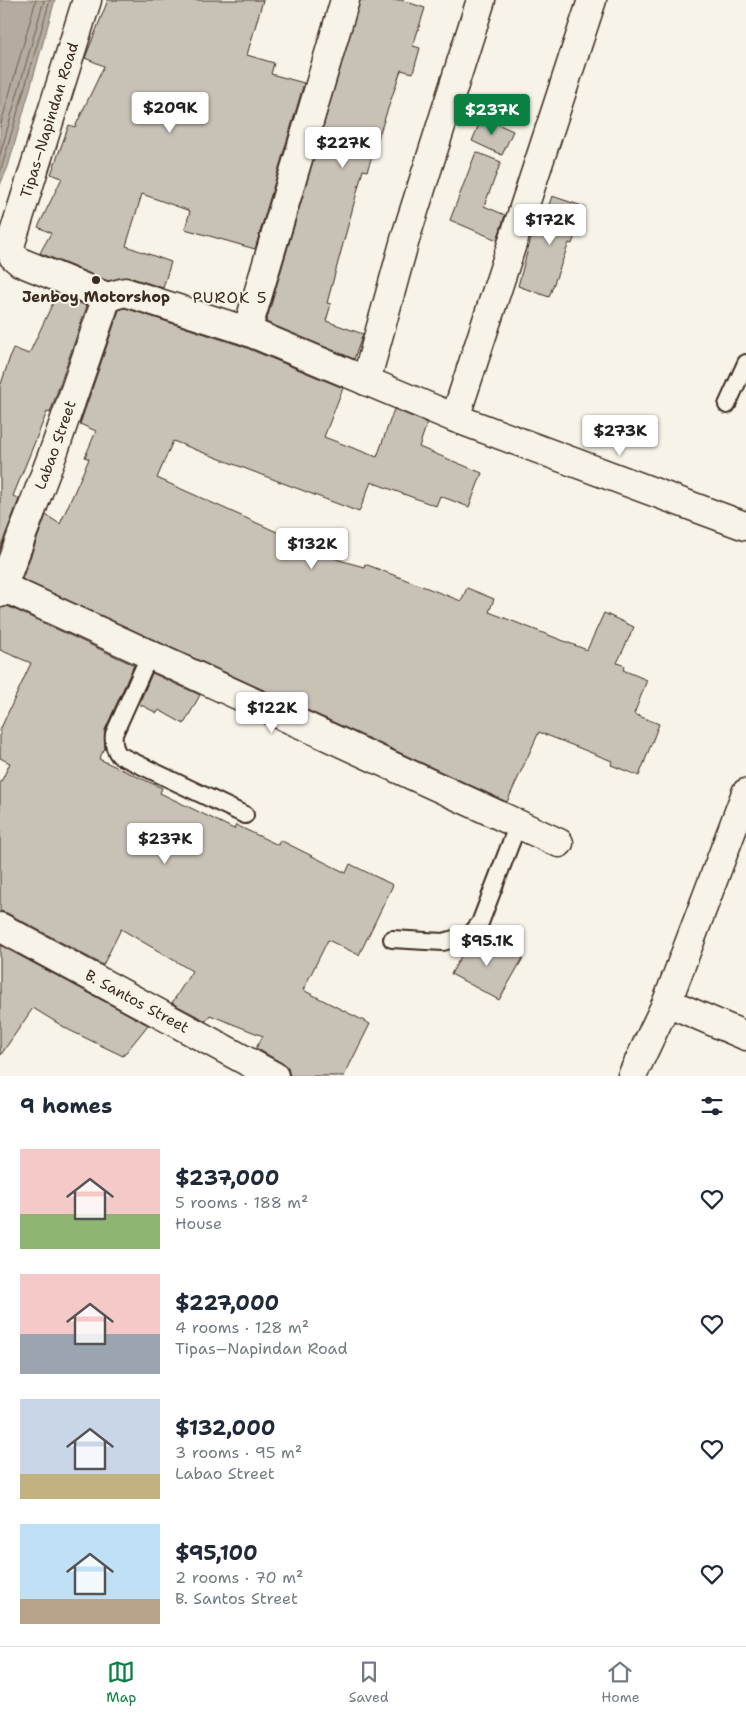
<!DOCTYPE html>
<meta charset="utf-8">
<style>
:root{--surface:#fff;--page:#f6f6f7;--text:#1f2937;--muted:#747a83;--line:#e0e1e3;--accent:#0b8043}
body{margin:0;font-family:"Shantell Sans",sans-serif;background:var(--page);color:var(--text);height:100vh;display:flex;flex-direction:column;font-size:19px;white-space:nowrap}
*{box-sizing:border-box;margin:0}
p{font-size:16px;color:var(--muted)}
.icon{flex:none;width:28px;height:28px;fill:none;stroke:currentColor;stroke-width:2;stroke-linecap:round;stroke-linejoin:round}
.map{position:relative;height:1076px;overflow:hidden}
.side{display:flex;flex-direction:column;background:var(--surface);flex:1}
.side>*{flex:none}
.price{position:absolute;translate:-50% -42px;padding:0 11px;border-radius:5px;background:#fff;color:#222;font-size:16px;line-height:32px;filter:drop-shadow(0 1px 2px #0008)}
.price::after{content:'';position:absolute;left:50%;top:30px;width:15px;height:11px;margin-left:-8px;background:inherit;clip-path:polygon(0 0,100% 0,50% 100%)}
.price.selected{background:var(--accent);color:#fff}
ul{padding:0;list-style:none}
li{display:flex;align-items:center;gap:15px;height:125px;padding:0 20px}
li span{display:grid;place-items:center;flex:none;width:140px;height:100px;border-radius:0px;color:#555}
li>.icon{margin-inline-start:auto}
span .icon{width:60px;height:60px;fill:#fffc;stroke-width:1}
li b{font-size:21px}
h2{display:flex;justify-content:space-between;align-items:center;height:60px;padding:0 20px;font-size:21px}
.menu{display:flex;justify-content:space-around;align-items:center;height:70px;border-top:1px solid var(--line);background:var(--surface);font-size:14px;color:var(--muted)}
.menu a{display:grid;justify-items:center;gap:2px}
.menu .selected{color:var(--accent)}
.map>svg:first-child{display:block}
</style>
<div class="map">
<svg width="746" height="1076" viewBox="0 0 746 1076">
<rect width="100%" height="100%" fill="#f7f3e8"/>
<filter id="ink" filterUnits="userSpaceOnUse"><feTurbulence type="fractalNoise" baseFrequency=".02" numOctaves="2"/><feDisplacementMap in="SourceGraphic" scale="10" xChannelSelector="R" yChannelSelector="G"/><feConvolveMatrix kernelMatrix="1 2 1 2 8 2 1 2 1" color-interpolation-filters="sRGB"/></filter>
<g filter="url(#ink)">
<path fill="#b4aca0" stroke="#84786c" d="M0,0H55L8,167L0,185Z"/>
<g fill="none" stroke-linecap="round" stroke-linejoin="round">
<path stroke="#6b5e52" stroke-width="1" d="M0,127L36,0
M0,155L44,0
M0,173L50,0"/>
</g>
<path fill="#c8c1b6" stroke="#3b2a1e" d="M108,0H263L247,55L274,63L271,74L304,83L255,249L185,229L190,211L142,194L126,246L171,262L163,288L129,277L108,281L40,253L51,233L38,227L62,178L51,174L69,125L75,127L104,66L85,58Z
M360,0H401L425,8L413,46L420,48L413,73L401,70L367,171L363,170L327,303L331,304L326,321L363,334L354,359L266,322Z
M482,117L513,131L502,155L472,141Z
M476,152L501,162L484,206L505,215L497,240L450,220Z
M552,196L585,207L572,244L569,243L549,297L518,286L534,227L540,230Z
M57,294L87,306L50,413L47,412L13,496L19,499L0,549V387L13,348L29,354Z
M125,308L242,346L343,388L324,437L377,457L394,409L427,423L419,447L482,473L469,507L440,496L436,506L371,482L359,512L173,441L157,478L339,560L364,567L365,564L461,601L467,588L494,599L489,612L587,650L604,613L634,627L617,663L625,666L623,670L647,680L634,714L659,724L639,776L611,765L612,761L539,732L507,802L22,579L46,515L60,524L89,459L85,457L96,431L80,424L119,310Z
M7,606L134,665L105,730V748L99,759L162,788L160,793L234,829L236,825L278,845L280,840L346,873L350,864L393,885L359,955L328,940L303,990L370,1024L344,1076H290L288,1068L282,1063L256,1048L263,1036L210,1015L206,1021L172,1003L192,971L121,929L103,965L7,913L0,911V784L10,763L0,758V730L31,663L0,650V608Z
M152,673L200,695L184,724L159,710L157,713L139,704Z
M483,935L523,958L499,1000L451,974L467,946L474,943Z
M0,945L148,1025L123,1056L69,1030L33,1008L0,1056Z"/>
<g fill="none" stroke-linecap="round" stroke-linejoin="round">
<g stroke="#3b2a1e" stroke-width="20">
<path id="lane" d="M727,405L746,363
M150,654L114,734C113,743 114,749 119,755L245,815
M392,939L443,942L471,934L480,923L518,824"/>
</g>
<g stroke="#3b2a1e" stroke-width="31">
<g id="street">
<path d="M107,297L125,292L247,331L455,418L745,526"/>
<path d="M247,331L345,0"/>
<path d="M366,381L406,236L481,0"/>
<path d="M455,418L592,0"/>
<path d="M3,587L559,843"/>
<path id="s1" d="M0,927L274,1076"/>
<path d="M667,1002L746,1036"/>
<path d="M632,1076L667,1002L746,793"/>
</g>
</g>
<g stroke="#3b2a1e" stroke-width="31">
<g id="secondary">
<path id="s2" d="M0,593L55,448L107,297L20,262L13,256L10,246L87,0"/>
</g>
</g>
<use href="#lane" stroke="#f7f3e8" stroke-width="16"/>
<use href="#street" stroke="#f7f3e8" stroke-width="28"/>
<use href="#secondary" stroke="#f7f3e8" stroke-width="28"/>
</g>
</g>
<circle fill="#3b2a1e" stroke="#f7f3e8" stroke-width="2" cx="96" cy="280" r="5"/>
<g text-anchor="middle" stroke-width="4" stroke-linejoin="round" paint-order="stroke">
<g font-size="15" fill="#3b2a1e" stroke="#f7f3e8">
<text dy="5" stroke="none"><textPath href="#s2" startOffset="560">Tipas–Napindan Road</textPath></text>
<text dy="5" stroke="none"><textPath href="#s2" startOffset="158">Labao Street</textPath></text>
<text dy="5" stroke="none"><textPath href="#s1" startOffset="156">B. Santos Street</textPath></text>
</g>
<g font-size="15" font-weight="bold" fill="#3b2a1e" stroke="#f7f3e8">
<text x="96" y="302">Jenboy Motorshop</text>
</g>
<g font-size="16" letter-spacing="1" fill="#3b2a1e" stroke="#f7f3e8">
<text x="230" y="303">PUROK 5</text>
</g>
</g>
</svg>
<b class="price" style="left:170px;top:134px">$209K</b>
<b class="price selected" style="left:492px;top:136px">$237K</b>
<b class="price" style="left:343px;top:169px">$227K</b>
<b class="price" style="left:550px;top:246px">$172K</b>
<b class="price" style="left:620px;top:457px">$273K</b>
<b class="price" style="left:312px;top:570px">$132K</b>
<b class="price" style="left:272px;top:734px">$122K</b>
<b class="price" style="left:165px;top:865px">$237K</b>
<b class="price" style="left:487px;top:967px">$95.1K</b>
</div>
<section class="side">
<h2>9 homes<svg class="icon" aria-label="filters" viewBox="0 0 24 24"><path d="M4 7h16M4 17h16"/><circle cx="9" cy="7" r="2"/><circle cx="15" cy="17" r="2"/></svg></h2>
<ul>
<li><span style="background:linear-gradient(#f6c9c9 65%,#8fb573 0)"><svg class="icon" aria-label="home" viewBox="0 0 24 24"><path d="M3 11l9-7 9 7M6 9v11h12V9"/></svg></span><div><b>$237,000</b><p>5 rooms · 188 m²</p><p>House</p></div><svg class="icon" aria-label="heart" viewBox="0 0 24 24"><path d="M12 20l-8-8c-3-5 5-10 8-4 3-6 11-1 8 4z"/></svg></li>
<li><span style="background:linear-gradient(#f6c9c9 60%,#9aa5b1 0)"><svg class="icon" aria-label="home" viewBox="0 0 24 24"><path d="M3 11l9-7 9 7M6 9v11h12V9"/></svg></span><div><b>$227,000</b><p>4 rooms · 128 m²</p><p>Tipas–Napindan Road</p></div><svg class="icon" aria-label="heart" viewBox="0 0 24 24"><path d="M12 20l-8-8c-3-5 5-10 8-4 3-6 11-1 8 4z"/></svg></li>
<li><span style="background:linear-gradient(#c9d6e8 75%,#c2b280 0)"><svg class="icon" aria-label="home" viewBox="0 0 24 24"><path d="M3 11l9-7 9 7M6 9v11h12V9"/></svg></span><div><b>$132,000</b><p>3 rooms · 95 m²</p><p>Labao Street</p></div><svg class="icon" aria-label="heart" viewBox="0 0 24 24"><path d="M12 20l-8-8c-3-5 5-10 8-4 3-6 11-1 8 4z"/></svg></li>
<li><span style="background:linear-gradient(#bfe0f5 75%,#b9a48a 0)"><svg class="icon" aria-label="home" viewBox="0 0 24 24"><path d="M3 11l9-7 9 7M6 9v11h12V9"/></svg></span><div><b>$95,100</b><p>2 rooms · 70 m²</p><p>B. Santos Street</p></div><svg class="icon" aria-label="heart" viewBox="0 0 24 24"><path d="M12 20l-8-8c-3-5 5-10 8-4 3-6 11-1 8 4z"/></svg></li>
</ul>
</section>
<nav class="menu">
<a class="selected"><svg class="icon" aria-label="map" viewBox="0 0 24 24"><path d="M3 6l6-2 6 2 6-2v14l-6 2-6-2-6 2zM9 4v14M15 6v14"/></svg>Map</a>
<a><svg class="icon" aria-label="saved" viewBox="0 0 24 24"><path d="M7 4h10v16l-5-4-5 4z"/></svg>Saved</a>
<a><svg class="icon" aria-label="home" viewBox="0 0 24 24"><path d="M3 11l9-7 9 7M6 9v11h12V9"/></svg>Home</a>
</nav>
